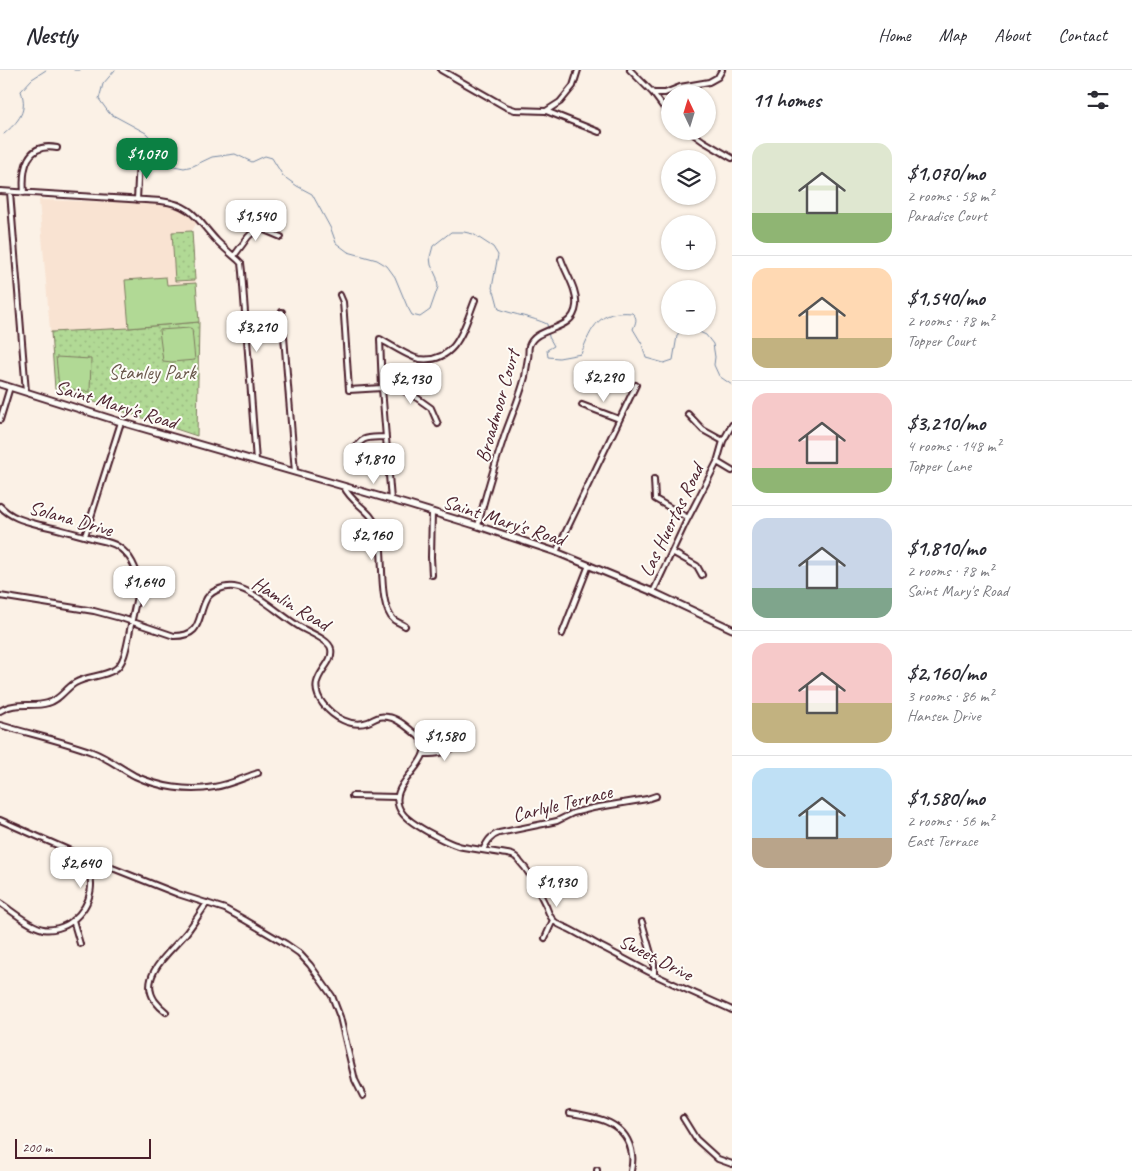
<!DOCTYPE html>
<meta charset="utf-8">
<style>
:root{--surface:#fff;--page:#f2f2f3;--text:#2b2b33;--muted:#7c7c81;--line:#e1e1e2;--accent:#0b8043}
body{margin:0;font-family:Caveat,sans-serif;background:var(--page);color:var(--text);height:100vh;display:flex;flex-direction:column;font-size:19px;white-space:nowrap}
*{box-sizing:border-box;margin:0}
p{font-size:16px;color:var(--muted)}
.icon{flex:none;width:28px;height:28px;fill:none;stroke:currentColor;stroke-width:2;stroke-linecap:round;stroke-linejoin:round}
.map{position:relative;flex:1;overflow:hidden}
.panel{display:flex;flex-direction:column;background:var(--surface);width:400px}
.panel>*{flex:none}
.needle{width:32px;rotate:356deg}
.fabs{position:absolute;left:661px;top:15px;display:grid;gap:10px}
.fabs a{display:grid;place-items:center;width:55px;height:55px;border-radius:50%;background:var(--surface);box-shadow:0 1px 4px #0004;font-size:25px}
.scale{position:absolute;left:15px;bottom:12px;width:136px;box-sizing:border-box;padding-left:5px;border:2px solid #4a1f2b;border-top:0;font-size:14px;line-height:18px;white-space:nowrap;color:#4a1f2b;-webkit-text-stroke:4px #fdfcf7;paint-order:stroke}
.price{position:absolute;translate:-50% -42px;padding:0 11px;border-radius:10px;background:#fff;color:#222;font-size:16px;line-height:32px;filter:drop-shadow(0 1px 2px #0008)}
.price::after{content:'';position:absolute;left:50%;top:30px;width:15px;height:11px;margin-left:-8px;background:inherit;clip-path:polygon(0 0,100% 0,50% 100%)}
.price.active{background:var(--accent);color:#fff}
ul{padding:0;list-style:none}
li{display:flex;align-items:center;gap:15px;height:125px;padding:0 20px}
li+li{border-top:1px solid var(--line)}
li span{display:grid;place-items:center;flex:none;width:140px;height:100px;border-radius:15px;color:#555}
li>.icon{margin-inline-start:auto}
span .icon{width:60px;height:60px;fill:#fffc;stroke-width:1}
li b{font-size:21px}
h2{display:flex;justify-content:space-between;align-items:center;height:60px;padding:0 20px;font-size:21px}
header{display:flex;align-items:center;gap:30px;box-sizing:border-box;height:70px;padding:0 25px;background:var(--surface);border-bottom:1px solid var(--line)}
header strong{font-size:24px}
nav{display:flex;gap:28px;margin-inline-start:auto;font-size:18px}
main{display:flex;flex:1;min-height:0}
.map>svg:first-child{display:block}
</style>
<header>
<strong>Nestly</strong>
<nav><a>Home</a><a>Map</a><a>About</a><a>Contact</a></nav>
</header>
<main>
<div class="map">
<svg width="732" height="1101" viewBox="0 0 732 1101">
<defs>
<pattern id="park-dots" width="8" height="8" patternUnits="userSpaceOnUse" patternTransform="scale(1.25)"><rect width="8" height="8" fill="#b1d995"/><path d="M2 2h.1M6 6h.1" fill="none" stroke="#9aba81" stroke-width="1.8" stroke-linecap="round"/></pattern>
</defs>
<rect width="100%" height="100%" fill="#fbf1e6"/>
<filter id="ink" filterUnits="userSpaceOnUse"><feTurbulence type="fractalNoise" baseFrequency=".02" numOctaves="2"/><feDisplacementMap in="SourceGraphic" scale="10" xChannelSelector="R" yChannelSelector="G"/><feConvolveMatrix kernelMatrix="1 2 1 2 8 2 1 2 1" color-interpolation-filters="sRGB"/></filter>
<g filter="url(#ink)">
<path fill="#f9e3d2" d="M39,130L119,132L181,135L198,150L192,161L199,252L197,366L55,319Z"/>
<path fill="url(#park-dots)" stroke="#7e7c60" d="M192,161L195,210L175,211L172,162Z
M199,252L197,366L55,319L51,262L129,258Z"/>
<path fill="#b1d995" stroke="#7e7c60" d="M166,207L167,215L196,213L199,252L129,258L125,210Z
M190,258L192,259L195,290L172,292L163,291L159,260Z
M56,287L91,289L90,322L59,317Z"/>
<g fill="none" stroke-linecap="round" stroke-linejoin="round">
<path stroke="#7689a4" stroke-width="1" d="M74,0H80
M115,0L103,14L99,29L109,43L146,63L155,73L169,95L184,98L193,96L212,87L235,84L252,92L265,86L272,88L283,106L297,116L312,124L331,159L336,173L348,182L377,190L387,196L395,207L407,236L412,245L420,247L430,240L438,217L437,208L431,195L430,187L433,176L451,162H464L473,164L493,177L498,185L492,218L495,224L499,239C515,245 532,247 547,254L549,267L554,276L547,280L548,287L559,288L581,284C592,256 599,240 632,243C638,248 636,252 633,259L642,274L646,288L664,293L673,290L677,266L681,258H691L706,265L713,274L715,287L714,295L719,306L732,315
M4,64C19,51 28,41 21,21L32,9L46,0"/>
<g stroke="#4a1f2b" stroke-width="8">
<path id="street" d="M441,0L506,37L515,40L546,41L560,32L573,16L578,0
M630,0L653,23L670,46
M653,23H665L680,17L709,12L718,7L722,0
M546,41L599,62
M689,61L703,71L732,88
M0,121L161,131C194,135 197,150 217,171C224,178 231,184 238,190L241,193L242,202L256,391
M10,122L26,322
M24,123C22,99 26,72 57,78
M137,130L139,89
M234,186L248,167L256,159H262L281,167
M340,225L343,232L344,245L349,320L382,318H399L417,328L431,338L438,354
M282,242L295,402
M582,335L619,349
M688,344L703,360L723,371
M0,350L10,317
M353,382C362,365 368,368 386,367
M717,392L732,401
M654,409L655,429L688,448
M344,417C352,434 371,439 378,459C385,480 377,536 394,550C397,552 402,554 405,556
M391,430L382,318L380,269C389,274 409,287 419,289C457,294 464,257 475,230
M0,436C11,448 25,451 40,455C59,459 77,464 95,469C103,471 111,472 117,476C130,484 138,499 138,514C138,528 133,542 131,555C128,567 126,594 114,600C102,607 87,606 75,613C65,619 60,630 48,633C32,638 15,631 0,641
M432,442L431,487L432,505
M478,456C485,425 495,394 505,364C512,345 520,326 525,307C526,300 527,294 528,288C529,284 528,280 529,276C536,255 573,263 576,236C578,220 566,204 561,189
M85,466L121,352
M556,482L636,315
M672,482L697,496L702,505
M653,522L685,454L717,392L723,371L732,355
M0,526L94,541L124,549L174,566C201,566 197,550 205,532C209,521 223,516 234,517C255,520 281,546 300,557C308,562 330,570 331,579C335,597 303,607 323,634C333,647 351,658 368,652C376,649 378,645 388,647C398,648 409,659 417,665C446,691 378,713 403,744C412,755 450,775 463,777C476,779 489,781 501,783C505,784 511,784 514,786C515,786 520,791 520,792C532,804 538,821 546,836C548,841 550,848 554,851C558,855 565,857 569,859C580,865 590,870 600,876C618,885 635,895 653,904C679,917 706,928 732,940
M562,564L589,495
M0,655C30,664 62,671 92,682C108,688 120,698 135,706C159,717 188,722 214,717C229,715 243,708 258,703
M424,684C437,684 447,683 457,675
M352,726L397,727
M0,750L82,786L178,824L225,839L245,850L286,874L299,883L310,895L332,926L340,947L355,1010L363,1026
M483,780C487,772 490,766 499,763L543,754L557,751L573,743L593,738L647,729L656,726
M0,833C12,841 29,856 43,859C52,861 65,857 72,851C93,834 97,809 82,786
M73,850L80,874
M642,852L654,894V905
M545,868L553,850
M166,942C162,939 158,935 155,931C137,905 173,880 187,862C194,853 200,843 207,833
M570,1043C597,1047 628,1052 632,1085C633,1090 632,1096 631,1101
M683,1048L696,1069L718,1089L732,1094
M597,1100V1101"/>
</g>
<g stroke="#4a1f2b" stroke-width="9">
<path id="secondary" d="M0,314L121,352L409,435L478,456L556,482L653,522L732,559"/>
</g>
<use href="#street" stroke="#fdfcf7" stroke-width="4"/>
<use href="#secondary" stroke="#fdfcf7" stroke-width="5"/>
</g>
</g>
<g text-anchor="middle" stroke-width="4" stroke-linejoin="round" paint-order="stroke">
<g font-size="20" fill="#69574b" stroke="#fdfcf7">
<text x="152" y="309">Stanley Park</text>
</g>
<g font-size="20" fill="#4a1f2b" stroke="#fdfcf7">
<text transform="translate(116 334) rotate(17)" y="7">Saint Mary's Road</text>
<text transform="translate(497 336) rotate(-74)" y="7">Broadmoor Court</text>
<text transform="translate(71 448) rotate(16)" y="7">Solana Drive</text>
<text transform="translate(504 450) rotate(18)" y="7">Saint Mary's Road</text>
<text transform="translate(671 450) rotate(-64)" y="7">Las Huertas Road</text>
<text transform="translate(291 533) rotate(31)" y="7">Hamlin Road</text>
<text transform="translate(562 733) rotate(-14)" y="7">Carlyle Terrace</text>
<text transform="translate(656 887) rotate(27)" y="7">Sweet Drive</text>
</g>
</g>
</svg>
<div class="fabs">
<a><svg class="needle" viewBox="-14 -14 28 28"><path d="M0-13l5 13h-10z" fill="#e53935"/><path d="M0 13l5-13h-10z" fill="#7c7c81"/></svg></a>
<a><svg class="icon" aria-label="layers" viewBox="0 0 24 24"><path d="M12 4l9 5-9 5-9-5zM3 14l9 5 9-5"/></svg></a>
<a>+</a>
<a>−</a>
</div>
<div class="scale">200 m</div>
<b class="price active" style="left:147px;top:110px">$1,070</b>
<b class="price" style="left:256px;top:172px">$1,540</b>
<b class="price" style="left:257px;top:283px">$3,210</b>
<b class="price" style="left:604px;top:333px">$2,290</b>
<b class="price" style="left:411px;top:335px">$2,130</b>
<b class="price" style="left:374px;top:415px">$1,810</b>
<b class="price" style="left:372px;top:491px">$2,160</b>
<b class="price" style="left:144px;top:538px">$1,640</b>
<b class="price" style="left:445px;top:692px">$1,580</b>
<b class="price" style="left:81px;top:819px">$2,640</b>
<b class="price" style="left:557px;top:838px">$1,930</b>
</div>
<section class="panel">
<h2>11 homes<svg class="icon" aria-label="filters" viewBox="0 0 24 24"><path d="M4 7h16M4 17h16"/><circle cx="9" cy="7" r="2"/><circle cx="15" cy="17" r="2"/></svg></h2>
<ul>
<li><span style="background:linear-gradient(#dfe7d0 70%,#8fb573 0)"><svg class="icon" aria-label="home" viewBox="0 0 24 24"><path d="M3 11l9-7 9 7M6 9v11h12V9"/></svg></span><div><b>$1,070/mo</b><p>2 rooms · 58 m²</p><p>Paradise Court</p></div></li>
<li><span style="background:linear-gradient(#ffd9b3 70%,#c2b280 0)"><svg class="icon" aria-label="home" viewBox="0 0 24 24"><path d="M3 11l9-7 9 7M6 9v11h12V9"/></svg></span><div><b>$1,540/mo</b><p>2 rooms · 78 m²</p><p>Topper Court</p></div></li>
<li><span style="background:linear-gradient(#f6c9c9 75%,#8fb573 0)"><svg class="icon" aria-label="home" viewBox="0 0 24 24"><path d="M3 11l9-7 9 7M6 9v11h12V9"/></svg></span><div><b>$3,210/mo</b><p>4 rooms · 148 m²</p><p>Topper Lane</p></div></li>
<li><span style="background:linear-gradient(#c9d6e8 70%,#7fa58c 0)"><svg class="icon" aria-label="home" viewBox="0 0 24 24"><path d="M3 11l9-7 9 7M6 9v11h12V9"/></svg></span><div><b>$1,810/mo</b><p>2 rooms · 78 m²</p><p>Saint Mary's Road</p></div></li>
<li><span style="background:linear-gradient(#f6c9c9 60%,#c2b280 0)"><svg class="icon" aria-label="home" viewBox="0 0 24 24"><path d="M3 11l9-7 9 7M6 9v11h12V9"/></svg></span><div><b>$2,160/mo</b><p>3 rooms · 86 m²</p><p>Hansen Drive</p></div></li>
<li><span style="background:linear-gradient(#bfe0f5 70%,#b9a48a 0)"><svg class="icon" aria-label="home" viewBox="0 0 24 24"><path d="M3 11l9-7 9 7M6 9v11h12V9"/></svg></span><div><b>$1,580/mo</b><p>2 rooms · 56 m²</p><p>East Terrace</p></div></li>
</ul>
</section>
</main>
